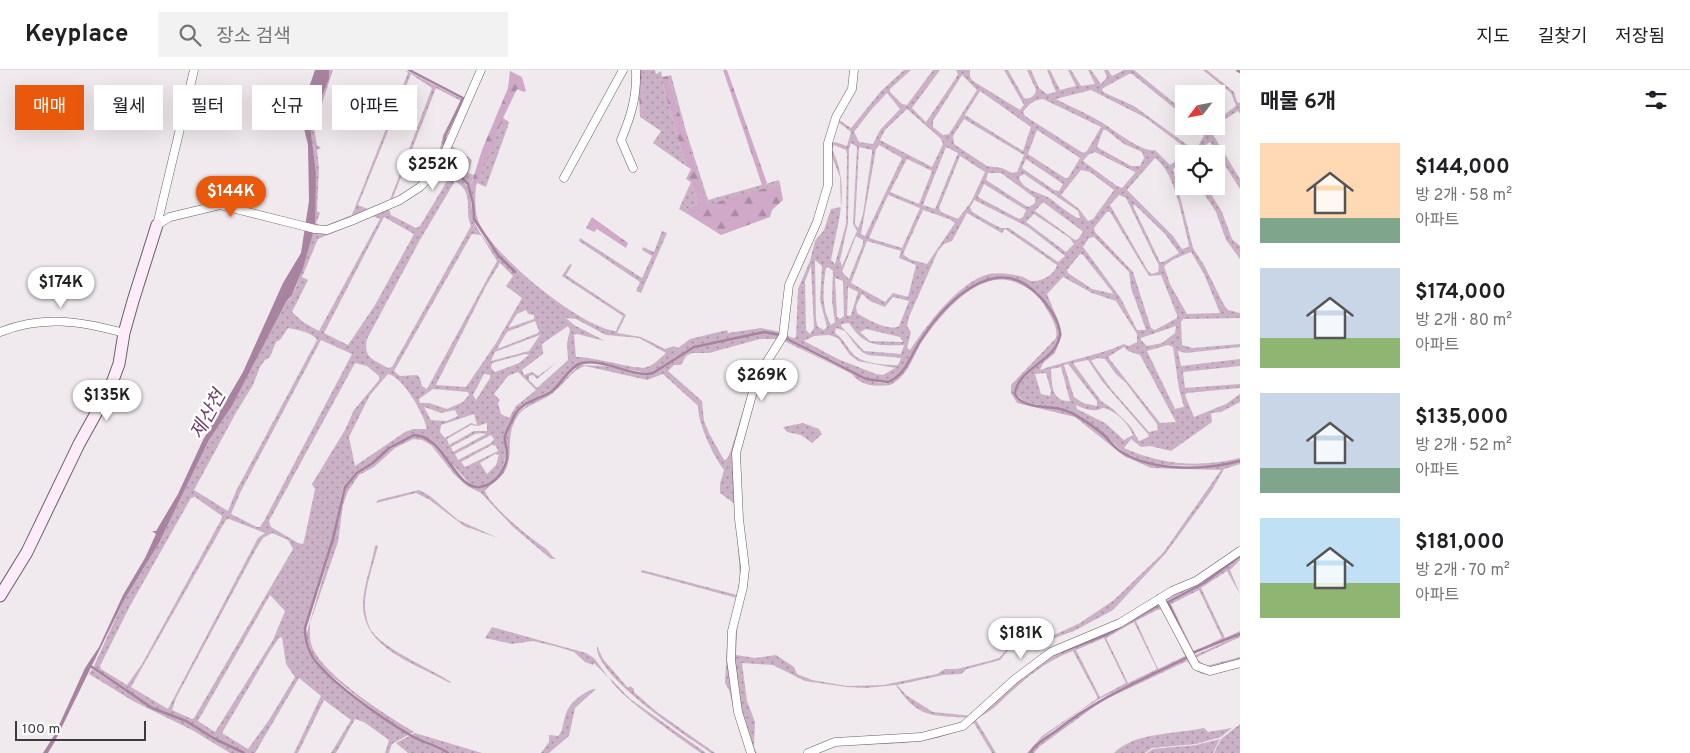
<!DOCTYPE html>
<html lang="ko">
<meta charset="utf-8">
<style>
:root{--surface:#fff;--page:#f2f2f2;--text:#202124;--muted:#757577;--line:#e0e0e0;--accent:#ea580c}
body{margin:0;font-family:Overpass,"Noto Sans KR",sans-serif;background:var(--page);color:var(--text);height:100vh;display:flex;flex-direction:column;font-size:19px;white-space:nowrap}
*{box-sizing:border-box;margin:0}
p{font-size:16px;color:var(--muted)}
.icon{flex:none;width:28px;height:28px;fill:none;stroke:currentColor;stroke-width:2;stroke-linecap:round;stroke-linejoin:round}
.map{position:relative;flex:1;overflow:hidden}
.details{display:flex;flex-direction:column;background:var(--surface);width:450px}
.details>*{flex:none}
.banner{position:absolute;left:15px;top:15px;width:475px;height:45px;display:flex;gap:10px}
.needle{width:32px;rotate:238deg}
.buttons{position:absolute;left:1175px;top:15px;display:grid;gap:10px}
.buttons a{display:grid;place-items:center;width:50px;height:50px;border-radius:0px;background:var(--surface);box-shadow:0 5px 20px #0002;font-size:25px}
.scale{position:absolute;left:15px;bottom:12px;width:131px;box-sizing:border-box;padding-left:5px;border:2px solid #3d3a3c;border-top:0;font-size:14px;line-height:18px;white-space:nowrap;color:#3d3a3c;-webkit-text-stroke:4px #fff;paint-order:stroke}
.price{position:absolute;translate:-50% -42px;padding:0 11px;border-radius:18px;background:#fff;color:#222;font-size:16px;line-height:32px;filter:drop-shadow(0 1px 2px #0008)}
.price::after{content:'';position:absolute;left:50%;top:30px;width:15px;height:11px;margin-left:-8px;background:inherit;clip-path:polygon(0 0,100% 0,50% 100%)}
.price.active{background:var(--accent);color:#fff}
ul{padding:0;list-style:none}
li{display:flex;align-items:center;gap:15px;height:125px;padding:0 20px}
li span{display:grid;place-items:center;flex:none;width:140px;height:100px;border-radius:0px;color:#555}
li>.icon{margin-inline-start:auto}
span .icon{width:60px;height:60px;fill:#fffc;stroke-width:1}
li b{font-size:21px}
h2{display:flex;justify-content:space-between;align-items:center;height:60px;padding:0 20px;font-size:21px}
.tag{padding:0 18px;border-radius:0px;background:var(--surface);box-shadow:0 5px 20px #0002;font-size:18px;line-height:45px}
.tag.active{background:var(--accent);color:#fff}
header{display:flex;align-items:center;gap:30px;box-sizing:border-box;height:70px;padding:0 25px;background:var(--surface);border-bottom:1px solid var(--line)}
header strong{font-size:24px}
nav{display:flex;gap:28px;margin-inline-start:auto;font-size:18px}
.search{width:350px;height:45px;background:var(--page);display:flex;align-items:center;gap:12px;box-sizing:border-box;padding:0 18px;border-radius:0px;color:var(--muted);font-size:19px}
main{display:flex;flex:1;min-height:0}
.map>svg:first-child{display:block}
</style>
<header>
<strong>Keyplace</strong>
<div class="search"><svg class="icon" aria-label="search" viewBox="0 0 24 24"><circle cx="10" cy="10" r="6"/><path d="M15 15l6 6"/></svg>장소 검색</div>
<nav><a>지도</a><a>길찾기</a><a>저장됨</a></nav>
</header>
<main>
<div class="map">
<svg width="1240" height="683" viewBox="0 0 1240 683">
<defs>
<pattern id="grass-dots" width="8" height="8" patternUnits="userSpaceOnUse" patternTransform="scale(1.25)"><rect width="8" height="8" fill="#cbb1c5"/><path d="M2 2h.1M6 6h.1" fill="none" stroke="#a691a1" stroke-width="1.8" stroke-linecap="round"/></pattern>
<pattern id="forest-firs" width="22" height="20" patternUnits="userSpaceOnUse" patternTransform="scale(1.25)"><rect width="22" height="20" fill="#cfa9c7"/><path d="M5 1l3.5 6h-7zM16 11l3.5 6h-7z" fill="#a98ba3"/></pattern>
</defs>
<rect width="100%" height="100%" fill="#f0e9ee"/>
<path fill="url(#grass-dots)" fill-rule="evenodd" d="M329,0H333L314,58L317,75L321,78L317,80L319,99L317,141L320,143L316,153L322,157L352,145L408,3L405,0L462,29L445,66L443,74L445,76C438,93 431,105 418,117C404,129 326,167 313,154L316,103L310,55L329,9ZM411,4L432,18L390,130L368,139L358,135ZM436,18L461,31L460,33L443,65L438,88L430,102L407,123L392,130Z
M482,0H485L452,76L472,90L468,103L474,105L471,114L476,116C475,126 475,138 477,147C485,180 582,259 616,261L623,246L562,206L570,194L572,195L566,205L626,245L617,263L641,267L665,279L674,276L678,278L690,269L727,260L728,263L761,258L781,262L787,209L821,132L814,154L790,204L782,266L763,296L753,317L735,386L743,506L731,559L729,595L736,640L750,683L735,645L729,620L725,613L727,573L737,528L641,502L642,500L737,525L740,507L735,434L720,423V414L724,400C713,385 698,354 698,336L663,304L647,310L585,296C572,300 565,313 555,321C544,332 526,333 517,347C505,366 514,382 506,399C502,409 490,414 485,421C491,437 530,468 545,478C549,481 551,486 556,489H551L512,456L481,423L467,416L454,404L431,375L422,370L413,369L395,378L374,397L359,405L348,421L343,435L338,472L310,553C310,562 309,571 313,579C327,608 386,645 414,662L409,664L386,650L323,599L312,584L306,566L334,469L345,417L358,404L374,394L390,378L414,365L428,370L467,413L478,417L490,414L498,408L507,392L505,367L515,345L531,332L554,320L579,295L605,296L647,304L653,303L694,278L764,262L781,266L764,261L694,276L653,302L647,303L591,292L579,294L573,297L553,319L530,331L514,345L504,367L506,383L502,401L493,411L484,415L473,416L468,412L429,369L414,364L389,377L373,393L357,403L344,416L342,423L333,469L305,558C302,602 376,642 408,665L392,674L389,683H385L389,670L364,652L355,649L336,683H331L351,650L324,630L298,683H294L321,626L299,608L255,683H245L215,668L187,651L152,637L93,598L123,532L159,473L209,370L232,336L286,232C299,225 306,175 313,160L335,159L378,142L409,127L430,110L446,85ZM450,82L463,88L464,92L460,105L469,114L474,133V149L489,173L517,204C506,196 475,161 473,148C471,130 472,118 458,105L462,89ZM450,86L458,90L460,95L458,100L453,101L420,156L416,158L391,145L389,139L412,127L430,113ZM455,111C476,124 463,139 471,156L392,297L388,298C373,289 363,288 367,269L420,170ZM373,146L380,149L319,261L303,252L292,242L308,210L302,207L318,169ZM384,147L414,164L375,235L348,275L324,263ZM472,164L481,165L497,191L427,319L422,316L420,308L417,305L400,306L394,301ZM500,193L513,206L506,216L522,228L496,273L466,317L436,315L486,216ZM526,240L528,244L534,245V249L508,258L517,244ZM566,248L576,249L606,265L639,268L666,283C660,288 654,295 647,297C638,301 593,286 576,287L574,265L577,264L605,271L574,255ZM535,251L539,261L538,263L497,279L507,262ZM568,256L570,260L567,273L568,290L537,318L529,310V306L533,305L537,309L557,292L538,306L532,302L524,305L522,300L543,284L542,274ZM288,258C297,260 312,262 317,270L236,421L228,441L194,420L237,341L253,315L260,297L265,290L270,287L276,272L280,270ZM540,265L529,281L491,291L495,282ZM760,269H776L777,271L752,312L730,383L727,389L724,390L709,363L704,351L702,331L668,301L674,295H681L686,286L692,283H709ZM321,270L352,284L264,451L260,457H257L231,444L241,421ZM525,284L529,285L519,293L495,302L491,298L492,293ZM355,293L367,296L379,306V310L354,340L345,360L312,414L315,419L305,467L303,474L298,473L271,457L269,451ZM518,302L536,320L516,336L509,348L501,344L498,333L500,330L494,324L508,306ZM388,304C403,307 424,344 427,359H413L405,362L355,396L349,367L370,325ZM484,304L490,305V308L476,330L473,325ZM433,319L468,322L469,325L463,332L447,339L429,333H420L419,329ZM424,337L441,343L455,340L458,346L447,351L431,350ZM474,344L477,355L471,353L445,368L440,362L441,355ZM487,353V361H474L449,375L447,369L471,355L478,356ZM482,363L486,364L453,382L451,377L475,364ZM491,365L494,369L491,373L458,390L455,384ZM492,375L496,376L498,381L465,397L461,392ZM495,384L499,385L496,395L487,404L480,393ZM195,427L222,446L221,450L142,594L127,615L101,599L100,596L130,536L191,428ZM229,449L265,463L258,468L168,639L131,617L226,450ZM272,463L288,470L293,479L194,648L192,649L172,640L176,628L256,479L263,468ZM270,525L285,541L273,570L215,662L198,651ZM282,567L286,594L295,607L269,650L248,679L222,663L270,581L279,568Z
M642,0H655L656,4L661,1L665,23L686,96L653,73L661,61L643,49Z
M904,0H911L890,19V22L902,34L907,35L933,0H940L912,38L926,52L956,8L958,4L956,0H970V7L973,11L1020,40L1024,35L1004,0H1008L1024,28C1030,30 1035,26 1036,20L1027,0H1031L1039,18L1047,24L1056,22L1047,0H1050L1060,20L1076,16L1068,0H1071L1081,16L1095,14L1088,0H1091L1101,14L1107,7L1104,0H1108L1112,6L1124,0H1134L1184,41V46L1132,4H1129L1105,17L1102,19L1103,22L1134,36L1193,79L1198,76L1204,66L1195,56H1202L1207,62L1213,56H1216V53L1223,47L1216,41V37L1225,44L1236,36L1231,23L1203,0H1207L1234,22L1237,32L1240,33V44L1238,41L1222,51L1212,63L1240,109V119L1210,72L1193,83L1186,84L1183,76L1146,48L1091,20L1056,29C1071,37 1087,43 1101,52C1113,59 1142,83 1155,80L1170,95L1184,86V93L1173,99L1193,178L1204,195L1224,235L1228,240L1240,243V248L1183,249L1181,252L1182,275L1193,278L1240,274V277L1186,283L1178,281L1181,296L1240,289V296L1183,302L1185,318L1240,314V318L1187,323L1185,325L1194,347L1226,334L1240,324V332L1221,342L1211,343L1212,352L1171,381L1150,376L1141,377L1131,369L1124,378C1162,395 1199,398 1240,388V391L1221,396L1154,395L1124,383L1105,365L1079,347L1064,340L1025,332L1016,324C1018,299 1059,291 1061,265C1061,254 1049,236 1042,228C997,179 949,227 921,267C911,281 906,307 887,312C870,316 813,281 794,272C790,271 787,269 785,269C803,279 872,317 888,313C907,308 912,282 922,268C949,229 997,181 1041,228C1048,236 1060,254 1059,265C1057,291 1017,299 1014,324C1023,341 1051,335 1066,342C1080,348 1094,357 1105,367C1110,373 1115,378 1121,383C1152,403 1206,400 1240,392V394L1224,399L1212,420L1166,483L1113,540L1074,561L1032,576L1010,578L1000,590L967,599L961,604L943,605L897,615L906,625L933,642L973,646L971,648C934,645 918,650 896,615L866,618L847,617L805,611L773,595L742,593L747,631L755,652L754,677L757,683H754C735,639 726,588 738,541L736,585L755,588L776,585L794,597L797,604L812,610L847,616L883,615L937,604L945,599H957L989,591L999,588L1010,576L1052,566L1080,553L1114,530L1163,483L1221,400L1151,398L1124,386L1075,347L1017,333L1011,323V315L1056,268C1059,257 1048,242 1043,233C1036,222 1024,215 1012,211C976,200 937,248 920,275C912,289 907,307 890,315C877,317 860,316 852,304L784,271L778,276L785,263L786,249V265L793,268L796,267L798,219L810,191L815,171L824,160L831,139L841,137L840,107L829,79L830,74L835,72L847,76L851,62L837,51L839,46V50L851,58L881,21ZM962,5L977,20L949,64L943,65L933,57V51ZM980,21L1031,57L1023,81L965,45ZM887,23L900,39L880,60L873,74L859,72L854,62L871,40ZM1043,29L1101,57L1087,81L1083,83L1025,46L1023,42C1028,35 1033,30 1043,29ZM907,39L941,69L943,74L932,97L880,70L885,60ZM964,49L1024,85L1017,102L1012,103L1002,98L987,96L954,74L953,66ZM1037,60L1080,88L1068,108H1065L1028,84ZM1103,60H1106L1124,74L1142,82L1144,88L1140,96H1131L1097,77ZM851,73L857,77L853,154L857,161L842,196L840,190L848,153L849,79ZM834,75L846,80L847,85L846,154L835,194L831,190C838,150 851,119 832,79ZM879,75L902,88L865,166L861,164L876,79ZM859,77L872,80V83L863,144L858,159L855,154ZM946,77L958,83L935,139L923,135ZM1095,82L1135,102V103L1122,118L1117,116L1083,91L1088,85ZM960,86L985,102L971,132L958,149L941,142L939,138ZM1155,88C1176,104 1181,145 1188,170L1189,177L1182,179L1173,166L1127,120ZM907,89L932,101L919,134L890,122ZM1026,89L1063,114L1059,121L1054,120L1022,98ZM1081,100L1090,102L1114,120L1093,149L1088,151L1079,139L1061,125ZM988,103H1001L1035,128V133L1029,137L1026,136L986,110ZM1024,104L1078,141L1080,148H1077C1068,142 1059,136 1051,129C1042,123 1021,120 1019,107ZM984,114L1026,140L1023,147L1019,149L978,127ZM888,125L920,138L902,178L869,168ZM1119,125L1126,128L1159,196L1158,202L1152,204L1148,201L1110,135ZM974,130L1028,157L1065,186L1058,192L1009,158H1001L993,154L972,142L970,137ZM1043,132L1081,160L1083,162L1078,169L1075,170L1035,141ZM1135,135L1165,164L1179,183L1163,192H1160L1133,136ZM923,140L949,149L955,153L927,194L909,189L903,184ZM1107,142H1110L1149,206L1161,205L1177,245V248L1155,260L1151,258L1133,202L1095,162L1094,158ZM967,143L1000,162L1002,163L1005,159L1057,195C1055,204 1043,211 1034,211C1030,212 1026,208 1023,207C1013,204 1000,202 989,204C958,212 927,255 910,280L907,278L911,262L907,256L909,247L938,181L944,174L952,171ZM1034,144L1070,168L1074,174L1066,182L1026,152ZM856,166L863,170V174L849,209L842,202ZM1094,167L1129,202L1131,218L1146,260H1137L1120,227L1083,177L1089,168ZM867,171L901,181L899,188L916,195L908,227L893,223L885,232L851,213ZM1191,182L1204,204L1220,243L1187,244L1170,214L1164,196L1174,189ZM1080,184L1083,185L1114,224L1092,219L1068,203L1067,200ZM815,190L822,196L820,230L827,257L824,260L818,257L816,250ZM811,196L814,258L810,264L806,260L805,211ZM828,197L833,201L832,231L835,252L831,255C821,239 823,216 826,198ZM1063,207L1092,223L1116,231L1137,264V272L1129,276L1124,274C1097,286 1068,290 1040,300L1043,293L1055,283L1062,265L1058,250L1047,224ZM835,208L843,211L844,246L840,249L837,247ZM848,217L858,222L851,245L849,246L847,245ZM862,224L870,231L885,237L893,227L909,231L899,256C890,262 866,249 857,243L856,236ZM849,253C865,277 877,276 904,275L901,284L864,281L841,256L842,254ZM1176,256L1175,263L1162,273L1147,276L1141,270V268ZM836,258L845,261C868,293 864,283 901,288L898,295C886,295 863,294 854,285C847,278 844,269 835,263ZM866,259L900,267L903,272L870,271L860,262ZM829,265L838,268L850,285L858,291L895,298L883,305L876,304L838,289L804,271L814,266ZM1168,275L1173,277L1179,319L1184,337L1175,339L1147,281ZM1124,277L1128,281L1140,285L1176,352L1160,353L1108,287ZM1097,288L1105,289L1116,304L1126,313L1157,354L1158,360L1149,362L1112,320L1091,291ZM1088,290L1102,311L1148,364L1149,367L1139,371L1131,357L1113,339L1101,331L1073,293ZM1068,294L1097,331V336L1083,333L1074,327L1064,295ZM1061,297L1070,331C1051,332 1052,314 1051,299ZM1046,303L1051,321L1050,326L1041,324L1035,304ZM1076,335C1085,339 1093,343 1103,338C1115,340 1128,353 1133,365L1124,370L1105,353L1077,339Z
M671,5L686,61L708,130L779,110L780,114L707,136L668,6Z
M501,52L508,56L486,117L477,113Z
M691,112L698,134L688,138L686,143L679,139Z
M1199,116H1206L1222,142L1232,169L1240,176V189L1226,170L1216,142Z
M662,161L667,163L641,223L636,221L640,212L579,171L580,168L642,208L652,186L642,180L643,177L654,182Z
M803,353L819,359L822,364L812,373L801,365L787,362L783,357Z
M419,420L430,426L458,450L498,468L464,456L430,430L416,423L376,433L378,430Z
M378,475C374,494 365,515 365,535C365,543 367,553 371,560C383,579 431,599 451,612L450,613C418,594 361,579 363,532C364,514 372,494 375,476Z
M1240,483V486L1203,512L1167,531L1193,586L1240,565V567L1195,588L1206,596L1240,587V590L1216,598H1202L1190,585L1165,529Z
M1240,487V490L1230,500L1240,524L1227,501L1201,518L1225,568L1240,561V563L1193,584L1168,532L1204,514ZM1199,520L1222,568L1194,582L1171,534Z
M1154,534L1162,536L1194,597L1206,605L1225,600C1207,608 1198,606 1187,591L1102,631L1039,677L1034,683H1031L1038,673L1078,643L1185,588L1101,628L1078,642L1037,672L1030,683H1027L1042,666L1098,628L1073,581C1042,592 1019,614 995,637C989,642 982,645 976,650L996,683H992L974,653C930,679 878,673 829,675L958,660L1056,581ZM1163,539L1185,586L1158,599L1136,551L1157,540ZM1134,552L1157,599L1128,613L1106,568ZM1104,568L1126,613L1100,627L1076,580Z
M492,557L586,583L594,588L609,608L594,593L593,595L585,592L574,582L558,577L533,571L512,574L485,568Z
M597,576L603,589L628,618L630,616L634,619V622L657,642L715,683H711L701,676C679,661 594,604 597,576Z
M92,599L152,639L186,652L215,670L242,683H230L192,660L133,631L89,604Z
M610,608L629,628L706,683H701C685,672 612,621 610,608Z
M593,619H596L575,638L569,666L549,683H541L549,672V665L558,666C563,661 562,658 564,651C566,636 578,625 593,619Z
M1240,654V683H1214L1221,669Z
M1204,658L1208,662L1232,658L1221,667L1196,674L1152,678L1145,683H1114C1134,662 1177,664 1204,658Z
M415,663L482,683H449L439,676L410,665Z
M409,666L439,677L447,683H408L396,673Z
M1220,669L1213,683H1147L1153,679L1196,675Z"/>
<path fill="url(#forest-firs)" d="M638,0H642L643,49L640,47Z
M723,0H727L767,113L762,115Z
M510,1L522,7L526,21L524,22L517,19L503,48L509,52L508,56L501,53L476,116L471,115L482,80L508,18Z
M668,6L707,135L780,114L783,130L772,140L770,147L721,165L686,143L688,138L698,134L691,112L686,109L691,99L686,96L665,23L662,7Z
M592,147L628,173L626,178L597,159L594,162L586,158Z"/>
<path fill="#a7839f" d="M315,0H329V9L310,55L316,103L315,156L303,198L292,225L286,232L232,336L209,370L159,473L123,532L54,673L48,683H43L55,664L85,598L99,577L123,525L145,488L156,464L152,461H156L178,424L203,370L243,302L283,213L301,183L309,131L308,75L302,50L306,26Z"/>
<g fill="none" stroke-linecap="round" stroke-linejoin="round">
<path stroke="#a7839f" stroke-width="2.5" d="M409,0L463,28L445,66L444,74
M1237,0L1240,2
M450,82L462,88L463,92L459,105L468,114L473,133L474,149L498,185L515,202
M785,268L866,309L888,312C907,305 911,283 922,268C946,232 996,180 1038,225C1047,233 1060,252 1060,264C1058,291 1017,298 1015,324C1023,340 1050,335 1064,340C1078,345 1093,356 1104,365C1110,371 1115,379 1123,383C1155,402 1206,400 1240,391
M1180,558L1168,532L1204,513L1240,486
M1061,582L1108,564L1157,536
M1192,583L1240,564
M92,597L152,638L186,651L215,669L244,683
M448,683C437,674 422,673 410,665C386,651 323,608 311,584C307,576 305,568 305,558L333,469L345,417L357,403L373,393L389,378L414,365C444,366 455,419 479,417C497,415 508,397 507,381C506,376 504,370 505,366C505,364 513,349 514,346C522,331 541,329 552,321C562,313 568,299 579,294C598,287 627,304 647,304L653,303L694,277L764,262L780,265
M1030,683C1037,672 1046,668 1056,661C1096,629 1140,611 1186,588"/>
<g stroke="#666065" stroke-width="9">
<path id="street" d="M633,98L621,70C631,46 637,27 636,0
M564,108L623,0
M157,155L170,147L220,135L315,159L327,160L351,151L400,130L420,117L438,98L481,0
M157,155L194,0
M0,262C43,245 81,251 124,263
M1160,528L1196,596L1210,601L1240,593
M751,683L738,642L731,590L732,561L743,517L745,498L739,449L736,383L752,325L761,301L783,266L789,215L817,152L828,115V73L836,47L852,19L854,0
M808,683L835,672L921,667L963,656L1015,609L1051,582L1120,553L1172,521L1196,511L1240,481"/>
</g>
<g stroke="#666065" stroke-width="13">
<path id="secondary" d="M0,526L27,482L79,374L110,318L119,294L124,263L133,231L157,155"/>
</g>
<use href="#street" stroke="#fff" stroke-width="8"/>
<use href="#secondary" stroke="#feecfa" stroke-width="11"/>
</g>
<g text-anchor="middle" stroke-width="5" stroke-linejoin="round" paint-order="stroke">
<g font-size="19" font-style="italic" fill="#6f3e66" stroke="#fff">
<text transform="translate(207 344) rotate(-61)" y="7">제산천</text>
</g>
</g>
</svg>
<div class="buttons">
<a><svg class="needle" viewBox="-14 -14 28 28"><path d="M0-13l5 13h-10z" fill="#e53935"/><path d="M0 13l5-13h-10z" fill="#757577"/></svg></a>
<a><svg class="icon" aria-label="locate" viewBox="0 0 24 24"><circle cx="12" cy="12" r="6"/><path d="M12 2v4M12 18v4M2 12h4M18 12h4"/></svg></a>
</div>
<div class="scale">100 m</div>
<b class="price" style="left:433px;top:121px">$252K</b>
<b class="price active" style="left:231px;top:148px">$144K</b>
<b class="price" style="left:61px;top:239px">$174K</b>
<b class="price" style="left:762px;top:332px">$269K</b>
<b class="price" style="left:107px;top:352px">$135K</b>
<b class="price" style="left:1021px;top:590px">$181K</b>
<div class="banner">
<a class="tag active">매매</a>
<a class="tag">월세</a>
<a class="tag">필터</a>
<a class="tag">신규</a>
<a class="tag">아파트</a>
</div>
</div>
<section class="details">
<h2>매물 6개<svg class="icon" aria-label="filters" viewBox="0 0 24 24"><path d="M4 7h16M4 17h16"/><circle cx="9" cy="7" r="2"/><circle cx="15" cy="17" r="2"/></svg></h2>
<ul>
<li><span style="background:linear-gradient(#ffd9b3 75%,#7fa58c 0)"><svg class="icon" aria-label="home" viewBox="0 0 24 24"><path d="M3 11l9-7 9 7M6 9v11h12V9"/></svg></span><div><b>$144,000</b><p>방 2개 · 58 m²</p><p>아파트</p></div></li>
<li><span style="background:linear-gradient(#c9d6e8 70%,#8fb573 0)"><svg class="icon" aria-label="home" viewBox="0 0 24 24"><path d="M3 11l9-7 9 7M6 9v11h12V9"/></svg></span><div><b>$174,000</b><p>방 2개 · 80 m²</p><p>아파트</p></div></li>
<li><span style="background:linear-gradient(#c9d6e8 75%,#7fa58c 0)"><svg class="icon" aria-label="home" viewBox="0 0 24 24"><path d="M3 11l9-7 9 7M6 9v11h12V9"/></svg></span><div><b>$135,000</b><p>방 2개 · 52 m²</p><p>아파트</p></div></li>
<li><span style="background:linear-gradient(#bfe0f5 65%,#8fb573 0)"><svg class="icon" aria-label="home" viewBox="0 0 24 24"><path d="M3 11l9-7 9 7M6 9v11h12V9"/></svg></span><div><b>$181,000</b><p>방 2개 · 70 m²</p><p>아파트</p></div></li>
</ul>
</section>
</main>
